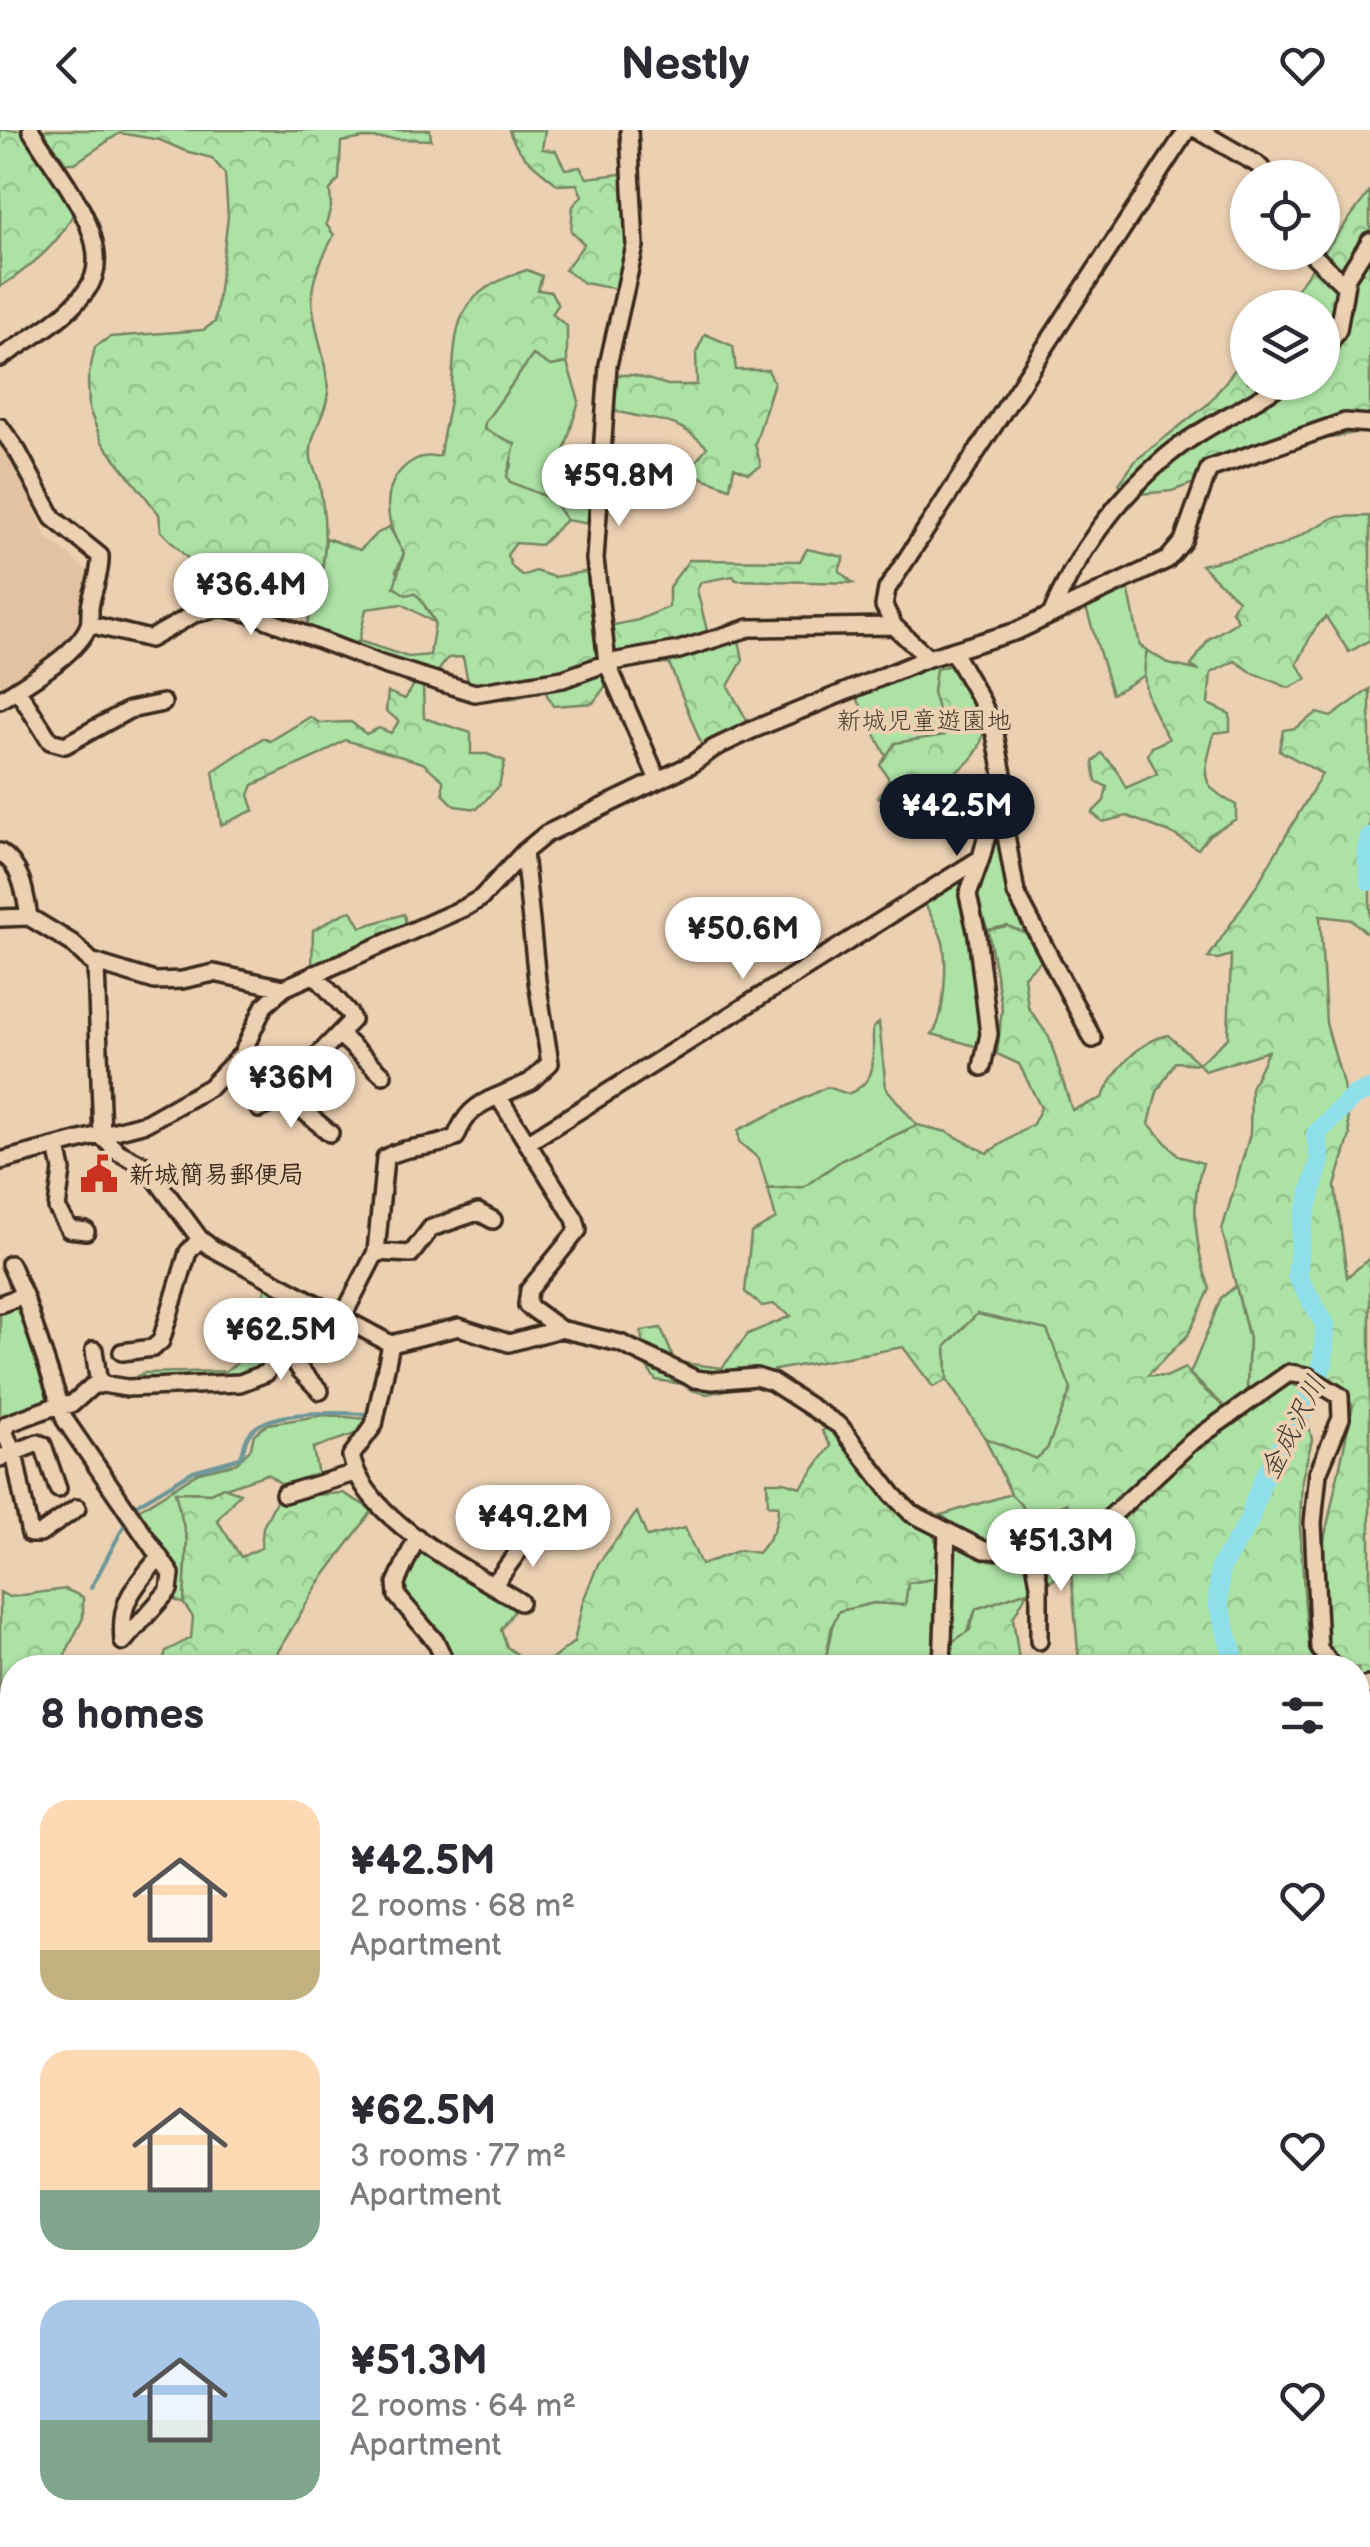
<!DOCTYPE html>
<meta charset="utf-8">
<style>
:root{--surface:#fff;--page:#f2f2f3;--text:#2b2b33;--muted:#7c7c81;--accent:#111827}
body{margin:0;font-family:"Balsamiq Sans","Klee One",sans-serif;background:var(--page);color:var(--text);height:100vh;display:flex;flex-direction:column;font-size:38px;white-space:nowrap}
*{box-sizing:border-box;margin:0}
p{font-size:32px;color:var(--muted)}
.icon{flex:none;width:55px;height:55px;fill:none;stroke:currentColor;stroke-width:2;stroke-linecap:round;stroke-linejoin:round}
.map{position:relative;flex:1;overflow:hidden}
.sheet{position:absolute;left:0px;top:1525px;width:1370px;height:892px;display:flex;flex-direction:column;background:var(--surface);border-radius:40px 40px 0 0;box-shadow:0 2px 8px #0004}
.sheet>*{flex:none}
.fabs{position:absolute;left:1230px;top:30px;display:grid;gap:20px}
.fabs a{display:grid;place-items:center;width:110px;height:110px;border-radius:50%;background:var(--surface);box-shadow:0 2px 8px #0004;font-size:50px}
.price{position:absolute;translate:-50% -85px;padding:0 22px;border-radius:35px;background:#fff;color:#222;font-size:32px;line-height:65px;filter:drop-shadow(0 2px 5px #0008)}
.price::after{content:'';position:absolute;left:50%;top:60px;width:30px;height:22px;margin-left:-15px;background:inherit;clip-path:polygon(0 0,100% 0,50% 100%)}
.price.selected{background:var(--accent);color:#fff}
ul{padding:0;list-style:none}
li{display:flex;align-items:center;gap:30px;height:250px;padding:0 40px}
li span{display:grid;place-items:center;flex:none;width:280px;height:200px;border-radius:30px;color:#555}
li>.icon{margin-inline-start:auto}
span .icon{width:120px;height:120px;fill:#fffc;stroke-width:1}
li b{font-size:42px}
h2{display:flex;justify-content:space-between;align-items:center;height:120px;padding:0 40px;font-size:42px}
header{display:flex;justify-content:space-between;align-items:center;height:130px;padding:0 40px;background:var(--surface);font-size:45px;font-weight:600}
.map>svg:first-child{display:block}
</style>
<header><svg class="icon" aria-label="back" viewBox="0 0 24 24"><path d="M15 5l-7 7 7 7"/></svg>Nestly<svg class="icon" aria-label="heart" viewBox="0 0 24 24"><path d="M12 20l-8-8c-3-5 5-10 8-4 3-6 11-1 8 4z"/></svg></header>
<div class="map">
<svg width="1370" height="2417" viewBox="0 0 1370 2417">
<defs>
<pattern id="forest-crowns" width="20" height="18" patternUnits="userSpaceOnUse" patternTransform="scale(2.5)"><rect width="20" height="18" fill="#ade2a5"/><path d="M2 6a3 3 0 1 1 6 0M12 15a3 3 0 1 1 6 0" fill="none" stroke="#96c28e"/></pattern>
</defs>
<rect width="100%" height="100%" fill="#ebd0b2"/>
<filter id="ink" filterUnits="userSpaceOnUse"><feTurbulence type="fractalNoise" baseFrequency=".01" numOctaves="2"/><feDisplacementMap in="SourceGraphic" scale="20" xChannelSelector="R" yChannelSelector="G"/><feConvolveMatrix kernelMatrix="1 2 1 2 8 2 1 2 1" color-interpolation-filters="sRGB"/></filter>
<g filter="url(#ink)">
<path fill="#e2c2a3" d="M0,310L14,330L46,407L88,441L82,493L70,513L31,547L0,564Z"/>
<path fill="#ade2a5" stroke="#748662" stroke-width="2.5" d="M533,225L551,236L567,233L579,271L563,325L594,343L602,396L566,390L552,369L510,353L506,346L512,334L484,300L485,292Z
M389,397L404,423L396,441L420,468L435,493L402,474L366,479L359,511L353,517L305,502L322,442L326,408L360,420L375,405Z
M1128,456L1140,516L1147,520L1145,545L1112,564L1085,474Z
M943,530L968,568L977,599L887,628L854,562Z
M996,680L1031,805L1007,796L988,800L975,770Z
M971,741L985,903L982,918L932,904C945,890 948,828 942,809C938,797 930,785 925,773Z
M879,893L886,958L917,995L842,1030L804,1057L768,1059L759,1029L739,1012L738,1000L827,957L848,964C880,950 872,930 873,898Z
M1236,1156L1249,1209L1247,1260L1229,1281L1190,1244L1221,1168Z
M14,1172L27,1178L55,1273L0,1296V1178Z
M977,1183L1048,1200L1072,1259L1047,1319L1037,1329L985,1308L947,1250L946,1216Z
M325,1285L367,1289L364,1301L313,1318L319,1351L289,1359L267,1344L210,1363L176,1362L187,1410L184,1474L172,1469L170,1430L137,1381L199,1342L237,1333L251,1318L254,1304L268,1294Z
M1011,1364L1034,1389L1068,1370L1070,1401L1036,1418L983,1416L941,1385Z
M951,1407L1030,1426L1036,1458L976,1479L967,1502L947,1516Z
M425,1415L518,1475L501,1500L507,1517L518,1525L513,1537H455L440,1501L405,1465L404,1453Z
M941,1448L940,1520L931,1526L885,1531L881,1537L824,1538L832,1496L839,1481L874,1473L905,1475L908,1453Z"/>
<path fill="url(#forest-crowns)" stroke="#748662" stroke-width="2.5" d="M0,0H26L75,79C63,111 28,139 0,157Z
M42,0H430L431,10L364,8L341,12L339,49L330,60L331,77L326,94L334,105C324,125 311,147 312,170C314,201 327,230 328,261C328,283 308,304 311,328C312,337 319,347 320,357C328,399 327,446 308,485L278,471L262,484L218,471L193,434L161,401L159,384L102,312L89,279L88,249L95,217L110,207L203,200L215,192L228,87L225,44L212,28L185,21L160,10L120,3L75,33H66Z
M509,0H545L542,19L556,21L565,39L580,37L587,48L629,43L630,120L618,159L584,153L565,140L584,114L571,101L573,76L582,66L577,54L558,55C539,39 516,25 509,0Z
M1370,61V300L1304,313L1172,361L1128,365L1119,354L1136,330L1208,274L1247,224L1248,252H1322V178L1283,177Z
M527,140L542,146L538,160L551,162L558,175L552,184L567,196V233L551,236L533,225L485,292L484,299L515,314L507,346L510,352L552,369L566,390L541,415L516,413L507,425L512,437L523,446L535,441L554,447L591,441L610,550L593,573L553,576L545,561L506,570L482,568L468,552L463,527L448,528L436,544L353,517L359,511L408,527L430,525L435,492L420,468L414,463L406,465L394,457L404,423C384,394 378,349 416,329C422,326 433,326 440,326C442,304 449,283 451,263C457,193 451,165 527,140Z
M705,204L733,216L736,240H768L774,252L755,314L761,336L748,343L734,337L730,358L700,347L695,333L707,317C671,282 653,294 610,279L616,245H633L668,255H697L696,223Z
M1370,386V510L1349,522L1326,487C1309,501 1308,516 1297,534L1307,549L1289,558L1253,543L1235,531L1211,543L1208,574L1230,584V601L1214,603C1205,644 1195,653 1236,675V689L1209,705L1198,719L1173,704L1127,686L1103,692L1092,683L1104,671L1107,657L1096,651L1093,632L1101,623L1116,639L1126,658L1157,644L1148,625L1152,617L1169,609C1150,577 1139,558 1147,520L1169,534L1200,541L1191,536L1209,509L1238,491L1232,481L1238,470L1201,435L1281,416L1335,387Z
M807,419L844,427L839,441L853,453L736,450L733,446L701,452L697,460L711,517L739,509L743,530L728,556L750,596L704,621L669,533L611,535L609,496L638,490L669,477V457L689,430L800,431Z
M965,531C987,593 1001,619 935,656L939,684L920,687L904,670L889,674L878,667L889,649L880,635L895,613L945,605L933,562L936,539Z
M415,553L423,556L424,588L471,603V624H487L505,631L499,656L477,679L455,676L443,664V650L423,633L345,610L320,625L253,655L249,665L254,680L221,695L213,641L263,608L270,611L310,587L320,593L351,592L366,604L379,598L391,603L399,591L386,581L388,562L405,569Z
M1370,559V806L1352,790L1320,786L1326,893L1343,954L1350,1005L1335,1056L1347,1147L1370,1128V1544L1358,1548V1538L1344,1537L1327,1516L1324,1410L1353,1275L1312,1241H1279L1247,1260L1249,1208L1222,1100L1250,1004L1251,958L1268,921L1205,941L1199,934L1175,932L1157,962L1149,994L1178,1026L1203,1033C1189,1073 1196,1121 1210,1159L1188,1205L1148,1245L1166,1247L1185,1238L1200,1256L1229,1281L1073,1412L1067,1373L1034,1389L1011,1364L985,1308L1036,1329L1047,1319L1071,1259L1047,1200L977,1184L946,1216L947,1250L933,1257L903,1217L775,1240L744,1256L707,1264L692,1260L682,1254L656,1250L645,1235L641,1201L661,1198L675,1232L722,1238L748,1204L791,1186L773,1174L762,1176L745,1162L751,1103L776,1089L768,1059L804,1057L842,1030L917,995L947,1002L987,1023L1033,994L1041,978L1019,934L997,924L1002,878L988,800L1007,796L1031,805L1043,829L1024,846L1028,877L1049,907L1072,980L1102,968C1115,940 1137,912 1168,905L1199,933L1228,908L1231,825L1218,829L1208,828L1257,755L1322,644L1279,620L1283,600L1295,598L1317,583L1331,587Z
M352,781L361,797L404,784L407,799L312,841L313,800C327,794 338,783 352,781Z
M266,1153L320,1182L322,1187L252,1246L137,1251V1246L145,1243L225,1241L236,1234L244,1201L261,1184Z
M1287,1253L1300,1257L1312,1310L1302,1349L1300,1397L1305,1477L1310,1521L1323,1537H1076L1079,1532L1071,1441L1048,1452L1042,1426L1078,1418L1197,1317Z
M831,1296L852,1316L906,1392L931,1402L955,1445L908,1453L905,1475L874,1473L839,1481L832,1496L824,1537L541,1538L574,1512L583,1471L598,1434L637,1382L647,1407L685,1398L701,1435L740,1420L758,1423C771,1407 778,1397 778,1376L768,1375L767,1352H784L801,1357L831,1316L822,1301Z
M223,1357L240,1363L217,1390L241,1427L261,1418L263,1397L278,1367L343,1363L373,1380L318,1454L269,1537L161,1538L166,1521L191,1508L193,1487L184,1474L187,1410L175,1362L210,1363Z
M65,1459L83,1467V1488L59,1537L12,1538V1770L0,1740V1462L9,1467Z
M1028,1461L1013,1488L1020,1537H934L931,1526L970,1500L976,1479Z
M1358,1609H1370V1665L1358,1664Z
M1358,1696L1370,1698V1905L1358,1906Z
M1358,2016L1370,2018V2417H999L994,2405H1358Z"/>
<g fill="none" stroke-linecap="round" stroke-linejoin="round">
<path stroke="#6d9799" stroke-width="4" d="M91,1341L125,1394L91,1458
M133,1377L193,1341L240,1328C244,1321 244,1313 248,1306C263,1278 341,1283 369,1284"/>
<path stroke="#8fdfeb" stroke-width="20" d="M1370,708L1367,719L1370,751
M1237,1538L1218,1473L1220,1438L1248,1393L1263,1349L1297,1291L1323,1234L1325,1194L1297,1146L1302,1096L1320,1030L1316,1004L1355,965L1370,960
M1358,1930L1370,1929
M885,2405L900,2417
M515,2417L523,2405"/>
<g stroke="#3b2a1e" stroke-width="22">
<path id="minor" d="M1198,0L1257,34L1271,48
M1310,122L1345,156
M1322,226L1338,200L1347,147L1370,111
M0,228C30,208 64,190 86,161C122,115 54,40 31,0
M0,297L18,322L53,388L100,426C101,443 94,456 91,472C89,479 91,488 89,495C77,525 26,553 0,570
M1051,485C1075,425 1117,368 1167,326C1201,297 1248,278 1284,252
M89,494L150,509L194,484L221,477L252,484L384,535L475,563L563,549L607,533L595,429L608,235L635,116L629,0
M953,522L982,572L995,604L1003,644L981,728L968,765L977,805L989,904L982,937
M928,528L894,496L884,476L887,459L1187,0
M17,559L50,611L65,615L129,580L163,573
M658,650L607,533L679,520L749,498L894,496
M1000,670L1016,763L1093,909
M0,722C22,736 25,763 29,787L0,788
M29,787L72,813L96,836L102,1007L118,1022L147,1037L200,1109L212,1118L391,1214L459,1197L509,1213L560,1199L620,1213L695,1249L713,1251L756,1247L772,1252L840,1296L893,1365L911,1383L984,1420L1033,1422L1089,1407L1189,1314L1289,1243L1307,1246L1340,1266L1341,1288L1318,1343L1313,1393L1319,1518L1333,1538
M90,831L155,851L182,850L214,843L284,858
M340,905L383,945
M242,924L282,963L352,890L349,883L314,844
M282,963L330,1003
M498,966L530,952L550,933L537,851L524,722
M259,979L287,967
M527,1013L981,728
M57,1017L62,1040L57,1078L69,1099L86,1101
M0,1031L146,993L210,957L242,924L264,876L284,858L466,777L481,768L524,722L546,704L692,634L714,618L752,600L928,528L1017,501L1167,430L1183,411L1209,339L1345,292L1370,294
M376,1122L411,1124L431,1098L478,1082L493,1090
M10,1134L24,1165
M0,1174L24,1165L65,1290L171,1444L169,1460L123,1512C119,1469 134,1459 159,1427
M342,1188L376,1122L385,1028C408,1014 432,1020 456,1007C465,984 476,975 498,966L575,1089L578,1100L529,1160L527,1175L560,1199
M391,1214L374,1295L351,1326C366,1392 467,1438 520,1472
M285,1215L300,1240L320,1261
M94,1220L99,1255
M122,1222L153,1218L161,1211L188,1122L200,1109
M0,1328L38,1313L43,1315L58,1359
M284,1364L355,1343
M77,1378L40,1404H30L15,1328L5,1303L7,1294L50,1278L72,1274L92,1256L102,1254L127,1258L240,1253L266,1243L285,1215L335,1184
M417,1407L396,1453L397,1466L436,1512L448,1538
M1033,1422L1039,1454V1511
M489,1452L498,1449L542,1389L577,1397
M942,1538L947,1401
M1358,1557L1370,1555
M1358,1676L1370,1677
M0,1990L12,1993
M1358,2046L1370,2045
M926,2405L939,2417
M179,2417L184,2405
M792,2417L804,2405"/>
</g>
<g stroke="#3b2a1e" stroke-width="30">
<path id="highway" d="M0,2353L12,2360
M112,2405L140,2417
M1033,2405L1060,2417
M355,2417L394,2405"/>
</g>
<use href="#minor" stroke="#ebd0b2" stroke-width="15"/>
<use href="#highway" stroke="#ebd0b2" stroke-width="22"/>
<path stroke="#3b2a1e" stroke-width="4" stroke-dasharray="15 8" stroke-linecap="butt" d="M1358,1962L1370,1968
M0,2308L12,2315"/>
</g>
</g>
<defs>
<g id="civic-bare" transform="scale(3)"><path d="M-.6-6.5H3V-4.5H.6V-3L4-1V1h2V6H-6V1h2V-1L-.6-3ZM-1.2 2.5V6h2.4V2.5Z" fill="#c8321e" stroke="#ebd0b2" stroke-width="2.5" paint-order="stroke"/></g>
</defs>
<g fill-rule="evenodd">
<use href="#civic-bare" x="99" y="1044"/>
</g>
<g text-anchor="middle" stroke-width="8" stroke-linejoin="round" paint-order="stroke">
<g font-size="25" fill="#463c2c" stroke="#ebd0b2">
<text x="924" y="599">新城児童遊園地</text>
</g>
<g font-size="25" font-weight="bold" fill="#3b2a1e" stroke="#ebd0b2" text-anchor="start">
<text x="129" y="1053">新城簡易郵便局</text>
</g>
<g font-size="28" font-style="italic" fill="#433c32" stroke="#ebd0b2">
<text transform="translate(1292 1297) rotate(-63)" y="10">金成沢川</text>
</g>
</g>
</svg>
<div class="fabs">
<a><svg class="icon" aria-label="locate" viewBox="0 0 24 24"><circle cx="12" cy="12" r="6"/><path d="M12 2v4M12 18v4M2 12h4M18 12h4"/></svg></a>
<a><svg class="icon" aria-label="layers" viewBox="0 0 24 24"><path d="M12 4l9 5-9 5-9-5zM3 14l9 5 9-5"/></svg></a>
</div>
<b class="price" style="left:619px;top:399px">¥59.8M</b>
<b class="price" style="left:251px;top:508px">¥36.4M</b>
<b class="price selected" style="left:957px;top:729px">¥42.5M</b>
<b class="price" style="left:743px;top:852px">¥50.6M</b>
<b class="price" style="left:291px;top:1001px">¥36M</b>
<b class="price" style="left:281px;top:1253px">¥62.5M</b>
<b class="price" style="left:533px;top:1440px">¥49.2M</b>
<b class="price" style="left:1061px;top:1464px">¥51.3M</b>
<section class="sheet">
<h2>8 homes<svg class="icon" aria-label="filters" viewBox="0 0 24 24"><path d="M4 7h16M4 17h16"/><circle cx="9" cy="7" r="2"/><circle cx="15" cy="17" r="2"/></svg></h2>
<ul>
<li><span style="background:linear-gradient(#ffd9b3 75%,#c2b280 0)"><svg class="icon" aria-label="home" viewBox="0 0 24 24"><path d="M3 11l9-7 9 7M6 9v11h12V9"/></svg></span><div><b>¥42.5M</b><p>2 rooms · 68 m²</p><p>Apartment</p></div><svg class="icon" aria-label="heart" viewBox="0 0 24 24"><path d="M12 20l-8-8c-3-5 5-10 8-4 3-6 11-1 8 4z"/></svg></li>
<li><span style="background:linear-gradient(#ffd9b3 70%,#7fa58c 0)"><svg class="icon" aria-label="home" viewBox="0 0 24 24"><path d="M3 11l9-7 9 7M6 9v11h12V9"/></svg></span><div><b>¥62.5M</b><p>3 rooms · 77 m²</p><p>Apartment</p></div><svg class="icon" aria-label="heart" viewBox="0 0 24 24"><path d="M12 20l-8-8c-3-5 5-10 8-4 3-6 11-1 8 4z"/></svg></li>
<li><span style="background:linear-gradient(#a9c7e8 60%,#7fa58c 0)"><svg class="icon" aria-label="home" viewBox="0 0 24 24"><path d="M3 11l9-7 9 7M6 9v11h12V9"/></svg></span><div><b>¥51.3M</b><p>2 rooms · 64 m²</p><p>Apartment</p></div><svg class="icon" aria-label="heart" viewBox="0 0 24 24"><path d="M12 20l-8-8c-3-5 5-10 8-4 3-6 11-1 8 4z"/></svg></li>
</ul>
</section>
</div>
